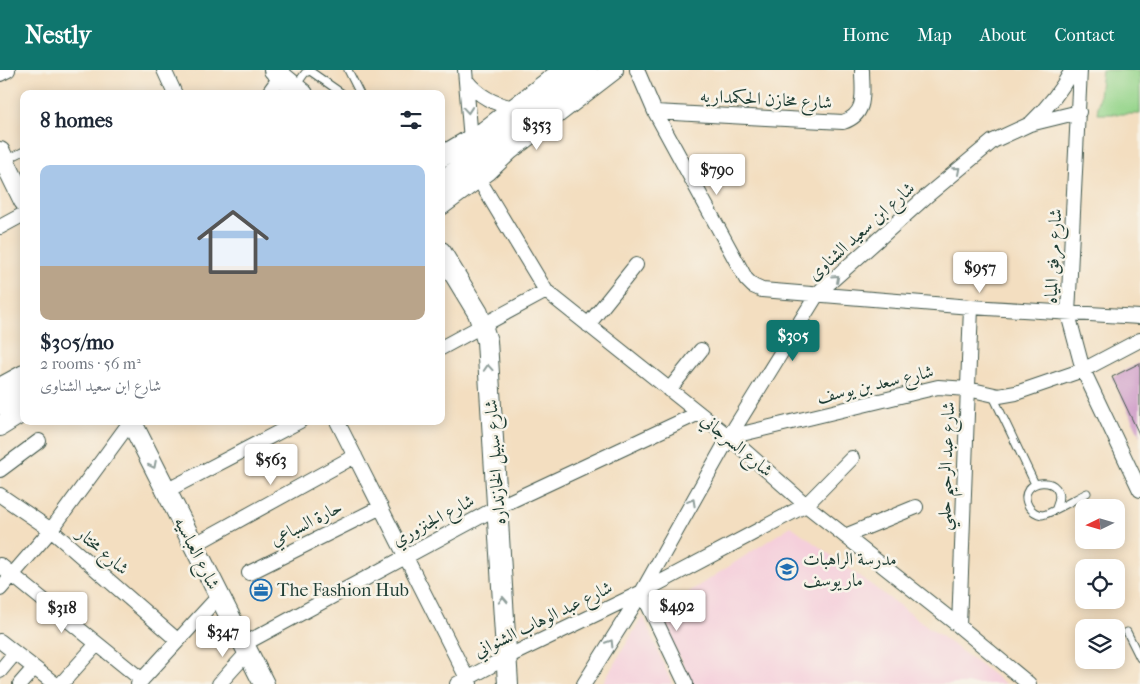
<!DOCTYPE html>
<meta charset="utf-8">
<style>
:root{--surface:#fff;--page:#f6f6f7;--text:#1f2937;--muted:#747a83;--accent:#0f766e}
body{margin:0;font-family:"IM FELL French Canon",Amiri,serif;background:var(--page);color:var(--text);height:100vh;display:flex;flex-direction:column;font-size:19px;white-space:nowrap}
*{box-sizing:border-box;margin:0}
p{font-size:16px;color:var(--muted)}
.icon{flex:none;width:28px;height:28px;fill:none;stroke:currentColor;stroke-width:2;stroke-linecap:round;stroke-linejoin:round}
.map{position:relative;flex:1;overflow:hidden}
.panel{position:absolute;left:20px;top:20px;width:425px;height:335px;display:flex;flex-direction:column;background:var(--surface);border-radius:10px;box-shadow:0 2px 12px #0003}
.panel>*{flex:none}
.needle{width:32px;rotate:265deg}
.controls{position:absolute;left:1075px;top:429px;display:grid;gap:10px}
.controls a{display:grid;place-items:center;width:50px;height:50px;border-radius:10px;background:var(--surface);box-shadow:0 2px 12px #0003;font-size:25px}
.price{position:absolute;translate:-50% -42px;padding:0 11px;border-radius:5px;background:#fff;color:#222;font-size:16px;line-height:32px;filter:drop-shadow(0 1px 2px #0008)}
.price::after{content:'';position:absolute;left:50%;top:30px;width:15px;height:11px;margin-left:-8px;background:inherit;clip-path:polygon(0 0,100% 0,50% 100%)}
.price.active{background:var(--accent);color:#fff}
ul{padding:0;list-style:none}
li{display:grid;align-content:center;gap:10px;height:265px;padding:0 20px}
li span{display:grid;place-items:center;height:155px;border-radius:10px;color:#555}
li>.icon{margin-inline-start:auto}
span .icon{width:90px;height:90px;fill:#fffc;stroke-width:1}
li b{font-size:21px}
h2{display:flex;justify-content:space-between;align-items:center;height:60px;padding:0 20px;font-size:21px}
header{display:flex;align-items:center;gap:30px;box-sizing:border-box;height:70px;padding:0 25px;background:var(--accent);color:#fff}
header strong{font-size:24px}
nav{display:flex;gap:28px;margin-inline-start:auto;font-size:18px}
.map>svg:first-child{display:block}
</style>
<header>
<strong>Nestly</strong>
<nav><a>Home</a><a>Map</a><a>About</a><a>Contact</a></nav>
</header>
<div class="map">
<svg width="1140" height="614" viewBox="0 0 1140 614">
<rect width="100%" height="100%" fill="#f7f3e8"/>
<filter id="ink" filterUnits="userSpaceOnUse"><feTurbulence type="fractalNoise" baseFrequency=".02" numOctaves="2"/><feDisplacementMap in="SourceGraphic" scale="10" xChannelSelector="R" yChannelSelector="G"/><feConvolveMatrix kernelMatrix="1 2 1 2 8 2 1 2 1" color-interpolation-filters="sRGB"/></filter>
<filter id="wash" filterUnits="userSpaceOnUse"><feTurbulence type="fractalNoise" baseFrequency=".0096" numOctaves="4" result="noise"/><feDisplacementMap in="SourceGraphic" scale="20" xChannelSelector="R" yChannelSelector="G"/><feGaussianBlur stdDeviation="1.12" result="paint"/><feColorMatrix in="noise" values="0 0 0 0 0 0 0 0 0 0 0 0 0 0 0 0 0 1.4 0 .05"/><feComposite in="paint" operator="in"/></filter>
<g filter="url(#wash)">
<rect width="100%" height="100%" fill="#f3dec0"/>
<path fill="#f5cfdb" d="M791,456L1006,614H692L658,542Z
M643,546L672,614H602Z"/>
<path fill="#94d48a" stroke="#5a885f" d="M1102,0H1140V44H1097Z"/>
<g id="blocks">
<path fill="#c990c4" d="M1140,293V366L1112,307Z"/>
</g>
</g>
<g filter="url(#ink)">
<use href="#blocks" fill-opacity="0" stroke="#3f5549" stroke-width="1"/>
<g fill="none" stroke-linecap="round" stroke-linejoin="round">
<g stroke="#3f5549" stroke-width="9">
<path id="lane" d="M348,0L360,24
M295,17L305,3L310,1L343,24
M6,90L24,81
M992,324L1035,414
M1056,438C1072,401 1012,408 1029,437C1032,441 1036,444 1042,445C1049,445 1078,427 1087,423
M1127,562L1140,588"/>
</g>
<g stroke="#3f5549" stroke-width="16">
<path id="street" d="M164,0L175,24
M465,0L471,70
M637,0L655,42L746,209L753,216L762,220L971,237L1140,247
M1080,0L1068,244L1083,300L1140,420
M0,4L8,0
M466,10C479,27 495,35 516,38
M268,24L281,6
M655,42L843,52C868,44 862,22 862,0
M1031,53C1048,37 1061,21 1072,0
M478,108L546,221L729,367L806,435L959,556L1029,614
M0,157L24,144
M588,255L636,195
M441,278L546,221
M669,320L701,280
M337,351L470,614
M729,367L938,317L968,319L999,326L1016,323L1083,300L1140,270
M0,400L39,371
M166,421L300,351
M0,425L51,460L177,570
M845,466L916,437
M201,471L355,386
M0,495L142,610
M249,503L381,437
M0,519L51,460L131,351
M642,522L686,614
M959,556L971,237
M0,571L55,614
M244,574L498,437L699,343
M0,601L15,583
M20,614L34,598
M61,614L97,574
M138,614L219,526
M219,614L248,582
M457,614L507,587L642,522L806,435L852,388
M584,614L642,522L729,367L818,223L929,124L993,71L1030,54L1079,42"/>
</g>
<g stroke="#3f5549" stroke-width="22">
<path id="secondary" d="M274,0L303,24
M491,73L544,35L587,0
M0,82L24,131
M441,87L485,61L564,0
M441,111L505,70
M441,135L487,101L509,80L613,0
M441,182L478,243L487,271L508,614
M0,318L24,305
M0,334L24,322
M131,351L264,614
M0,356L24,341"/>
</g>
<use href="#lane" stroke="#fff" stroke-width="7"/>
<use href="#street" stroke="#fff" stroke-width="14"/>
<use href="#secondary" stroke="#fff" stroke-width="20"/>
</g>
<defs><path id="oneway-chevron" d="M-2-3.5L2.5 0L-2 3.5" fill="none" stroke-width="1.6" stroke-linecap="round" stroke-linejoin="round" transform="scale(1.25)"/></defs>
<g stroke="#8f9e9a">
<use href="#oneway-chevron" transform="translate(468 40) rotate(85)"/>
<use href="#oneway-chevron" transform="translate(957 100) rotate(-41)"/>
<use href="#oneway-chevron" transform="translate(836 208) rotate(-42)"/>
<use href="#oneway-chevron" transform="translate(488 298) rotate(-94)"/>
<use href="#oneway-chevron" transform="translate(153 395) rotate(63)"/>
<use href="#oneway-chevron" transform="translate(692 432) rotate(-61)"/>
<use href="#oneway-chevron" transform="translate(503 530) rotate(-93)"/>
<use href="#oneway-chevron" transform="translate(610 573) rotate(-58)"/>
</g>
</g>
<defs>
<g id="school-ring" transform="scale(1.125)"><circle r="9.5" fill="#f7f3e8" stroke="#1f6fb2" stroke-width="1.5"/><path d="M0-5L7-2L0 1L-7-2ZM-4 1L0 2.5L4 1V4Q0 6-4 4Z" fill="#1f6fb2"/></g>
<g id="office-ring" transform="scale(1.125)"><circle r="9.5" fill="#f7f3e8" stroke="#1f6fb2" stroke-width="1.5"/><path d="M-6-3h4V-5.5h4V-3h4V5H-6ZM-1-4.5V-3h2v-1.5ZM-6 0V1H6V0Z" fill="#1f6fb2"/></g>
</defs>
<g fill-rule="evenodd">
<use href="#school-ring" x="787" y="499"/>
<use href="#office-ring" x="261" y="520"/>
</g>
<g text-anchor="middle" stroke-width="5" stroke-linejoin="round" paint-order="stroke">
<g font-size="18" fill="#1f3d34" stroke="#f7f3e8">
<text transform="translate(766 29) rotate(3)" y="6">شارع مخازن الحكمداريه</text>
<text transform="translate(861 161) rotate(-42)" y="6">شارع ابن سعيد الشناوى</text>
<text transform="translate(1053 186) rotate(-87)" y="6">شارع مرفق المياه</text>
<text transform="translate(875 314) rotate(-13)" y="6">شارع سعد بن يوسف</text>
<text transform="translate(737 375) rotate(40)" y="6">شارع السرجاني</text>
<text transform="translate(495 392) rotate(-94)" y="6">شارع سبيل الخازنداره</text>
<text transform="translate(946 396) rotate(-88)" y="6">شارع عبد الرحيم حلمي</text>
<text transform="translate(433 450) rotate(-28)" y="6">شارع الجنزوري</text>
<text transform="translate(306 453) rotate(-27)" y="6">حارة السباعي</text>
<text transform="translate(103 481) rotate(41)" y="6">شارع مختار</text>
<text transform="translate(197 483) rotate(63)" y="6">شارع العباسيه</text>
<text transform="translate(543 549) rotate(-26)" y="6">شارع عبد الوهاب الشنواني</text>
</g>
<g font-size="18" fill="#1f3d34" stroke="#f7f3e8" text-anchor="start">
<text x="803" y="495">مدرسة الراهبات<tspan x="803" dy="21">مار يوسف</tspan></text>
<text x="277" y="526">The Fashion Hub</text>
</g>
</g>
</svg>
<div class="controls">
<a><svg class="needle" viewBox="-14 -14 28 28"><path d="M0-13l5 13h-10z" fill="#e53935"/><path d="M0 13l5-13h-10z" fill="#747a83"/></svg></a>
<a><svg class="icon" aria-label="locate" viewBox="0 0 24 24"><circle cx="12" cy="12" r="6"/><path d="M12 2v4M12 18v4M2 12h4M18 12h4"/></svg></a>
<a><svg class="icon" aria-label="layers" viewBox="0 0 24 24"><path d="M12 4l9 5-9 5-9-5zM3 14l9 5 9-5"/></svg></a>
</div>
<b class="price" style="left:537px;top:81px">$353</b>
<b class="price" style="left:717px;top:126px">$790</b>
<b class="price" style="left:980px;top:224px">$957</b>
<b class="price active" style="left:793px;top:292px">$305</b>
<b class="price" style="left:271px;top:416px">$563</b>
<b class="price" style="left:677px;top:562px">$492</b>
<b class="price" style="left:62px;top:564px">$318</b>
<b class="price" style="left:223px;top:588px">$347</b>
<section class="panel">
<h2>8 homes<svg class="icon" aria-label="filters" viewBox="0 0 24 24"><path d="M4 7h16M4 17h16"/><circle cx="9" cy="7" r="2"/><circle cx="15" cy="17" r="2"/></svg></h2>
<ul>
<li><span style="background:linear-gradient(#a9c7e8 65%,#b9a48a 0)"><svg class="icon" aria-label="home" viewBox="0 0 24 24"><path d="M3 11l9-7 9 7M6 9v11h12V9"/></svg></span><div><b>$305/mo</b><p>2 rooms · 56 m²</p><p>شارع ابن سعيد الشناوى</p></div></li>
</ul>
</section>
</div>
